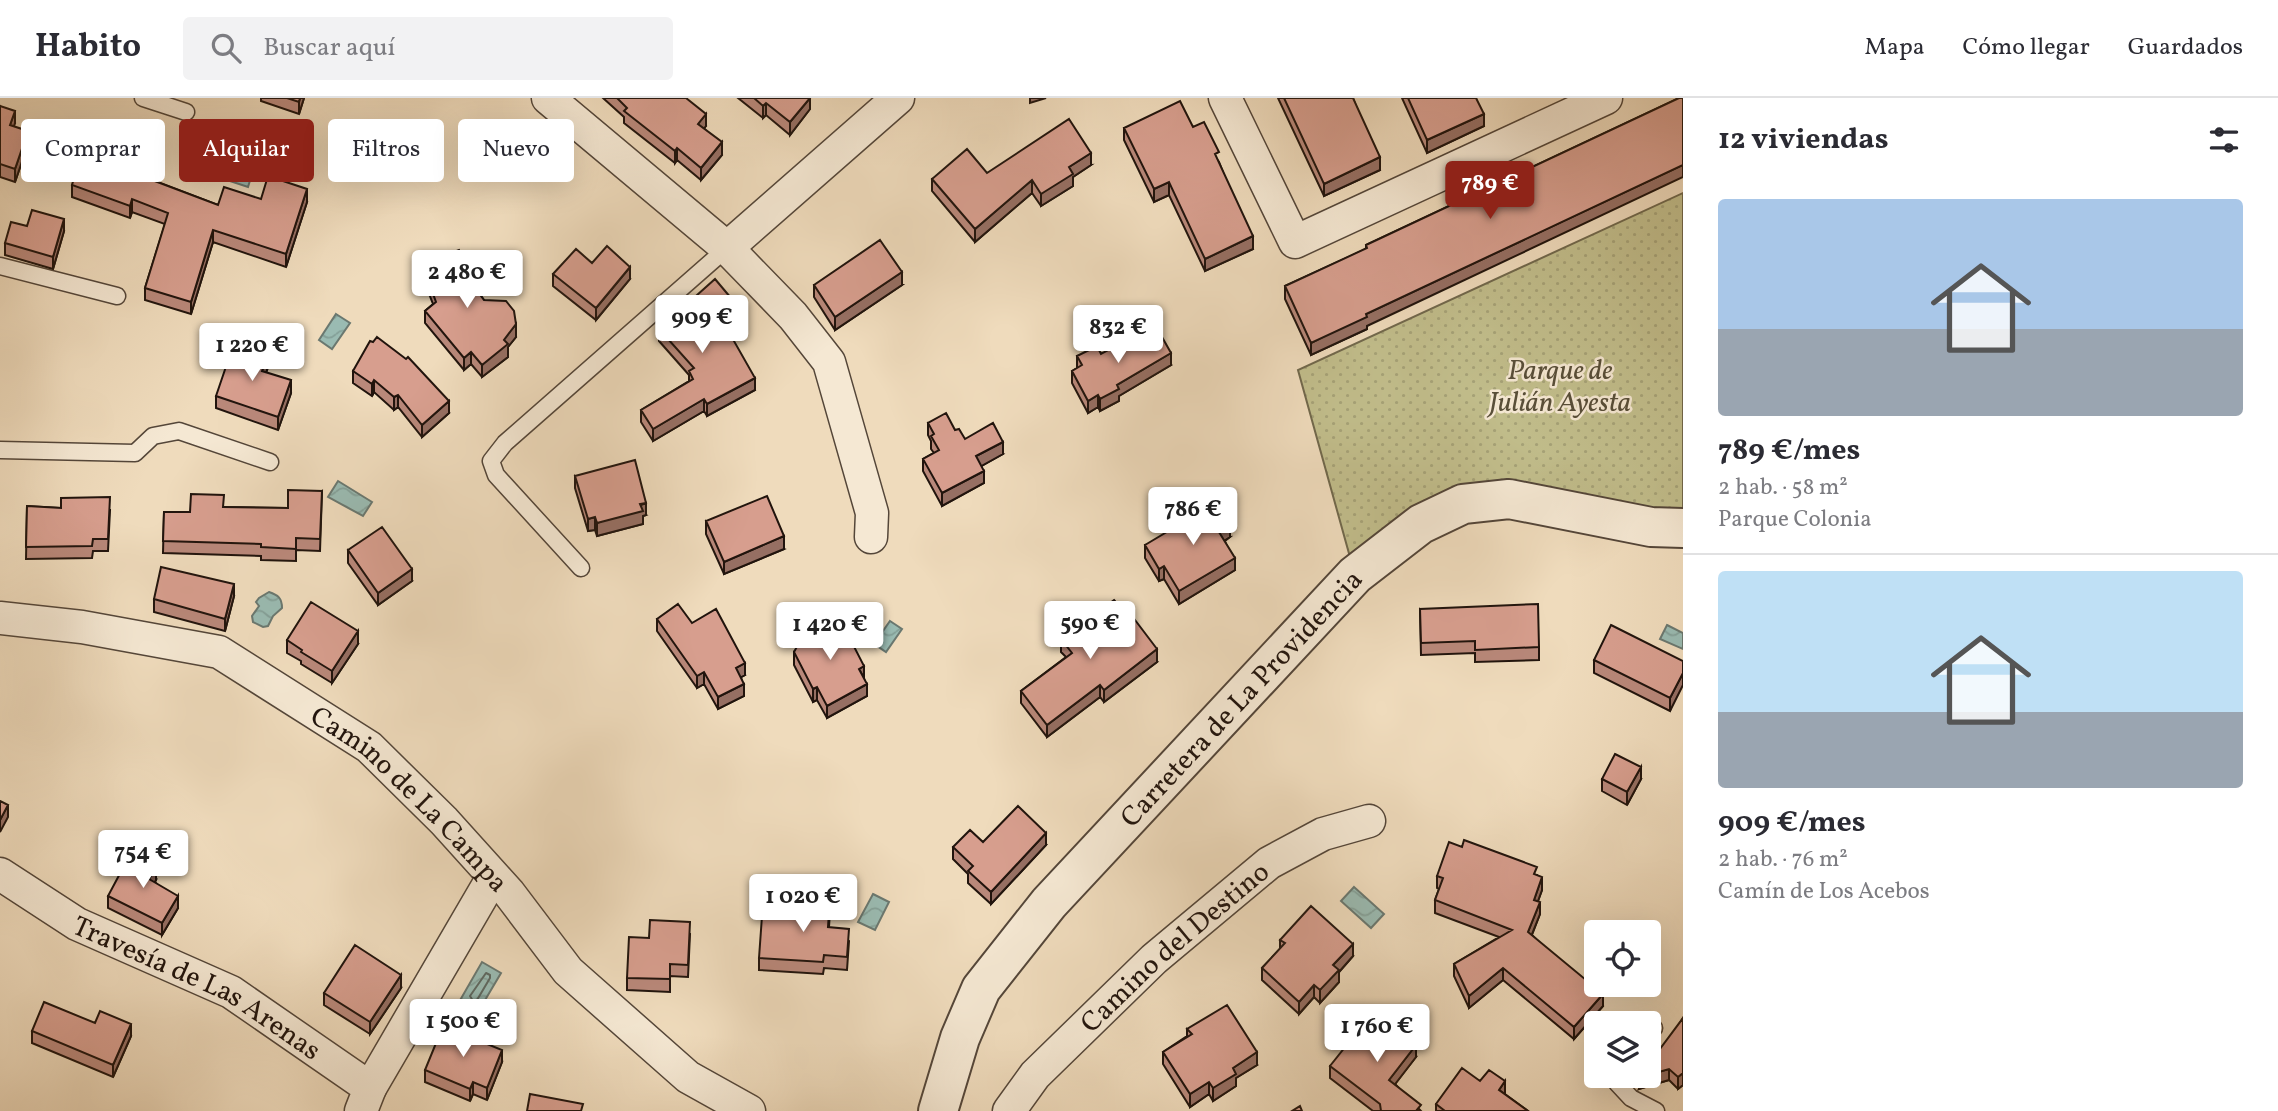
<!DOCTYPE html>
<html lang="es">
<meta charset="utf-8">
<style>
:root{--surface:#fff;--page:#f2f2f3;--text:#2b2b33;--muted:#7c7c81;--line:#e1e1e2;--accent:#8f2418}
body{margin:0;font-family:Vollkorn,serif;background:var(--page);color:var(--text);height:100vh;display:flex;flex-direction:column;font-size:26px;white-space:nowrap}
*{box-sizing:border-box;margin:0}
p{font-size:23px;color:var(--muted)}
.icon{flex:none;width:38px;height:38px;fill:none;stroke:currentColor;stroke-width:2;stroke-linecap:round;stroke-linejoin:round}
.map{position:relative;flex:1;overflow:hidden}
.sheet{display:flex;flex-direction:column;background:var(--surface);width:595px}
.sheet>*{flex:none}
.guide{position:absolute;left:21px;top:21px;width:665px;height:63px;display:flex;gap:14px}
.buttons{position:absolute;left:1584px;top:822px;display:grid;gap:14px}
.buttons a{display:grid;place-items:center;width:77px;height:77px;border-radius:7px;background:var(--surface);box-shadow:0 7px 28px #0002;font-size:35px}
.price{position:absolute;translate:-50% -60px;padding:0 16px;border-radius:7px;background:#fff;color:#222;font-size:23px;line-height:46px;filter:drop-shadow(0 2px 4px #0008)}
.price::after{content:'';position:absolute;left:50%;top:42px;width:21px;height:16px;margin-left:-10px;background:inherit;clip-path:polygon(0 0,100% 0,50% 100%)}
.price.active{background:var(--accent);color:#fff}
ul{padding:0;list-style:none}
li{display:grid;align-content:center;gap:14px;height:371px;padding:0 35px}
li+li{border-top:2px solid var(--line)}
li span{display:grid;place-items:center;height:217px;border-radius:7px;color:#555}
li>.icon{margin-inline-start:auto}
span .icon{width:126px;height:126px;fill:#fffc;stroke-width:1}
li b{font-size:30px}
h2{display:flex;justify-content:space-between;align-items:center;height:84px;padding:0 35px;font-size:30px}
.tag{padding:0 24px;border-radius:7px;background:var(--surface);box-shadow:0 7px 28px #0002;font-size:24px;line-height:63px}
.tag.active{background:var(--accent);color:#fff}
header{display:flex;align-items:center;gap:42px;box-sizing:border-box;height:98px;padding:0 35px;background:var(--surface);border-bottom:2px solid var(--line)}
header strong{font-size:33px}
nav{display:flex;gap:38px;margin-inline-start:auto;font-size:24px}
.search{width:490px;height:63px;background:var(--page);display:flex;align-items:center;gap:18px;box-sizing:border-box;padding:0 24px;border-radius:7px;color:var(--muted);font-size:26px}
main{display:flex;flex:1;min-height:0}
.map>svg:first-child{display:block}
</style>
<header>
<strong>Habito</strong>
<div class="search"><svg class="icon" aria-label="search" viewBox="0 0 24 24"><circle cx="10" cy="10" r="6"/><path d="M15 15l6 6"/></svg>Buscar aquí</div>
<nav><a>Mapa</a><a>Cómo llegar</a><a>Guardados</a></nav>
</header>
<main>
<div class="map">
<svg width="1683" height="1013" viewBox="0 0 1683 1013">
<defs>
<pattern id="park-dots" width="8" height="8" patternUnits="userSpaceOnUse" patternTransform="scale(1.75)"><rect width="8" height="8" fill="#c1bd8b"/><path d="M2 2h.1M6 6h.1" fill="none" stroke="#a6a277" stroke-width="1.8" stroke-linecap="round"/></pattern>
<pattern id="water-waves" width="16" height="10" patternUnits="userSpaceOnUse" patternTransform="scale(1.75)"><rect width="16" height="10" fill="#9abbb2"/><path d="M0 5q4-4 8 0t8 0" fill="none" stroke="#84a098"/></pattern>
</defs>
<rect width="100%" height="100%" fill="#efdbbc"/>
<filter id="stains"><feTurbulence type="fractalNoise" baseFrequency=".00286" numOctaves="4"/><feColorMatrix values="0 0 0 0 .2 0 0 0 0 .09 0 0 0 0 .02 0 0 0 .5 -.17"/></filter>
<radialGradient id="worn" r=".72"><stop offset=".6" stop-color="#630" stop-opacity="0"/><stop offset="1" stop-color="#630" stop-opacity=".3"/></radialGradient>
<path fill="url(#park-dots)" stroke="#71684c" stroke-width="2" d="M1683,95V430L1509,401L1355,477L1298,272Z"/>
<path fill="url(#water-waves)" stroke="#6a7870" stroke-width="2" d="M219,65L252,76L248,89L215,78Z
M336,216L350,225L332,251L319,242Z
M338,383L372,404L363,418L328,399Z
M269,494C278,497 282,500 282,510L273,518L268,528L263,529L253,524L252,518L259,508L256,504L259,500Z
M890,523L902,531L886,554L874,546Z
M1667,527L1683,535V551L1660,541Z
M1354,789L1384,816L1371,830L1341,803Z
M873,796L889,804L875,832L858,824Z
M482,864L501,875L478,914L459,904Z"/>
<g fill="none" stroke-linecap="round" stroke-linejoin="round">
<path stroke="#5e6860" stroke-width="2" d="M486,875L490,877V880L477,902L473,903L470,898Z"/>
<g stroke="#544639" stroke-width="19">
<path id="service" d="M143,0L186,14
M0,168L117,198
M0,352L135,355L153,338L179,333L270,364
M581,470L496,377L491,363L505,345L727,150
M1648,936L1654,930
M1618,978L1617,985L1631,1000L1656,1013"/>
</g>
<g stroke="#544639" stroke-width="35">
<g id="minor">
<path d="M548,0L727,150L793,218L829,264L872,415L871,439"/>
<path d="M1225,0L1295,144L1606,0"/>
<path d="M727,150L898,0"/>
<path id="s1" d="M0,520L82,529L219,554L369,649L444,723L509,795L568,873L688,979L749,1013"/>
<path id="s2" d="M0,776L77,826L231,894L370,990L361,1013"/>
<path d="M370,990L493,779"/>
<path id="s3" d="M1009,1013L1035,977L1154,861L1269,765L1323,736L1369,723"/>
</g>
</g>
<g stroke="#544639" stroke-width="42">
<g id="tertiary">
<path id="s4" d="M938,1013L960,940L981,891L1049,805L1355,477L1421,426L1463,406L1509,401L1651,429L1683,430"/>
</g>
</g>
<use href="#service" stroke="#f5e8d3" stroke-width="16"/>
<use href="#minor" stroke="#f5e8d3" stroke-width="32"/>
<use href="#tertiary" stroke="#f5e8d3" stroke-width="38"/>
</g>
<path fill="#b9887a" stroke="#21140d" stroke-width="2" d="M261,0H304L299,16L261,3Z
M603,0H686L706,28L704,30L722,57L701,82L677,62L675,65L624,25V19Z
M738,0H810V11L790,37L766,17L763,20Z
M1278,0H1353L1380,72L1324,98Z
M1402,0H1476L1484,28L1427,55Z
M1679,0L1367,228V231L1311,257L1285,201V188L1366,151V147Z
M0,8L15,25L13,28L28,46L15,84L0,79Z
M1193,29L1219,64L1253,151L1205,173L1169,97L1154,104L1124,42V30Z
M97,56L136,58L132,71L142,78L218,107L261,101L307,104L286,169L213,144L191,216L145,202V190L165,126L132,114L130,120L72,99V87Z
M1091,67L1073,79V88L1041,108L1032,95L975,144L932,93V81L987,75Z
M27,128L64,133L53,171L5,157V145Z
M592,165L630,181L596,222L553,188V176Z
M422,166L471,184L484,202L516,239L508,249V259L482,279L471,266L464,272L425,225V213L433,206L422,178Z
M814,187H902L835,232L814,199Z
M736,218L724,230L755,292L707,318L704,313L653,343L641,324V312L689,283V277L659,243V231Z
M1130,247L1171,267L1119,298V303L1100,313L1098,309L1088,315L1072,285V273L1077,270V258L1101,256Z
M267,272L266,274L291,295L278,332L216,310V298Z
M353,273L449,315L422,339L398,309L394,312L374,294L372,298L353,285Z
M928,325L955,332L965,341L1003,356L981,368L984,385L942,408L923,373V361L934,355L931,351V343L928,337Z
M575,378L646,417L643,418V426L597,438L595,432L588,433L575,390Z
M322,393L320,453L296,452V463L261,462V458L163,455L164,414H190L224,409L288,410Z
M27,408L61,410L110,412L108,453H93L92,460L26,461Z
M706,423L784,451L724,476L706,436Z
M1230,439L1225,443L1235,472L1179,506L1164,481L1159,483L1145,460V447Z
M348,452L412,483L378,507L348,465Z
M234,498L225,533L154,514V501Z
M1420,511L1539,549V562L1475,564V555L1421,557Z
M657,521L692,525L745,577L741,579L744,598L718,611L704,586L697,590L657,533Z
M1061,541L1157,564L1104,604L1100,599L1047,639L1021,605V593L1066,559L1061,554Z
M287,542L358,546L332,585L301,566V563L287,555Z
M794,554L864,580L867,598L827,620L817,602L813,604L794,567Z
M1594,562L1683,563L1670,613L1594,575Z
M1602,681H1641L1627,707L1602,693Z
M983,744L1046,747L991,806L968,785V776L953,761V749Z
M1537,777L1542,792L1538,803L1540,816L1532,837L1603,908L1574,941L1503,882L1469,910L1454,878V866L1499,839L1435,815V802L1439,791L1437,790V778Z
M156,782L155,784L178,810L162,837L108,810V798Z
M830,813L829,829L849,843L847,872L824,870L823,876L759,872V860L794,820Z
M690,836L688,879L670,878V894L627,892V880L649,840Z
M1280,842L1353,858L1339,874V884L1320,905L1314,899L1299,916L1262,882V870L1280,851Z
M401,890L370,936L324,907V895Z
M1683,920V987L1678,991L1669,982L1639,991Z
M95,925L131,938L113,979L32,945V933Z
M1187,931L1257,967L1236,980V988L1213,1003L1209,996L1190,1009L1163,966V954L1187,938Z
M1416,959L1395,986L1421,1013H1373L1330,980V968Z
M502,964L487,1002L473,996L470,1003L425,984V972Z
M1480,983L1505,996L1528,1013H1436V1006Z"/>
<path fill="#966f63" stroke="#21140d" stroke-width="2" d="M300,0H304L299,16V4Z
M810,0V11L790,37V24Z
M1030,0H1046L1030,5Z
M766,5V17L763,20V8Z
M15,13V25L10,40V27Z
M706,16V28L698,38V26Z
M1484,16V28L1427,55V42Z
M28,33V46L15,84V71Z
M722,44V57L701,82V70Z
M136,46V58L129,81V69Z
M677,50V62L675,65V53Z
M1091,55V67L1073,79V88L1041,108V96L1069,69Z
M1380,59V72L1324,98V86Z
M1683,67V79L1367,228V231L1311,257V245L1366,216Z
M1032,82V95L975,144V131Z
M1169,84V97L1154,104V91Z
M307,91V104L286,169V156Z
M132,101V114L130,120V108Z
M64,121V133L53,171V159Z
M213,132V144L191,216V204Z
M1253,138V151L1205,173V161Z
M630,169V181L596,222V210Z
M902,174V187L835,232V219Z
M736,206V218L717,235V223Z
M516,226V239L508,249V259L482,279V267Z
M471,254V266L464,272V260Z
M1171,255V267L1119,298V303L1100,313V301L1117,287Z
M267,260V272L262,285V273Z
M755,280V292L707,318V306Z
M291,282V295L278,332V319Z
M374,282V294L372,298V286Z
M398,297V309L394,312V299Z
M1098,297V309L1088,315V303Z
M704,301V313L653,343V331Z
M449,303V315L422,339V327Z
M1003,344V356L976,371V358Z
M984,373V385L942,408V395Z
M646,405V417L643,418V426L597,438V425Z
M595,419V432L588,433V421Z
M1230,427V439L1219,446V434Z
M784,438V451L724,476V464Z
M1235,460V472L1179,506V493Z
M1164,468V481L1159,483V471Z
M412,471V483L378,507V495Z
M234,486V498L225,533V521Z
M358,533V546L332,585V573Z
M1157,551V564L1104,604V592Z
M745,565V577L736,582V570Z
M864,568V580L859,571Z
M704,574V586L697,590V578Z
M1683,575V587L1670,613V600Z
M744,586V598L718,611V599Z
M867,586V598L827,620V608Z
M1100,587V599L1047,639V627Z
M817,589V602L813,604V591Z
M1641,669V681L1627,707V694Z
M8,707V719L0,734V722Z
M1046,735V747L991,806V794Z
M156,769V782L149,793V781Z
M1542,779V792L1534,814V802Z
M178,798V810L162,837V825Z
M1540,804V816L1528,846V834Z
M1353,846V858L1339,874V884L1320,905V892L1333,867Z
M1503,870V882L1469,910V898Z
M401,877V890L370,936V924Z
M1314,887V899L1299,916V904Z
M1603,896V908L1574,941V929Z
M131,926V938L113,979V967Z
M1416,947V959L1389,994V982Z
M502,952V964L487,1002V990Z
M1257,954V967L1236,980V988L1213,1003V990L1233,970Z
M1669,971V982L1639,991V980L1648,978V977Z
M1683,975V987L1678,991V979Z
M1505,983V996L1499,992Z
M473,984V996L470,1003V991Z
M1209,984V996L1190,1009V996Z"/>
<path fill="#d79e8e" stroke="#21140d" stroke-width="2" d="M287,0H300L299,4Z
M617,0H686L706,16L698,26L722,44L701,70L677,50L675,53L624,13L627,10Z
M754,0H810L790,24L766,5L763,8Z
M1284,0H1353L1380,59L1324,86Z
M1408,0H1476L1484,16L1427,42Z
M1679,0H1683V67L1366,216L1367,219L1311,245L1285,188L1367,150L1366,147Z
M1180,3L1193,29L1204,24L1219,54L1215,56L1253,138L1205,161L1169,84L1154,91L1124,30Z
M0,8L15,13L10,27L28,33L15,71L0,66Z
M1069,21L1091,55L1069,69L1073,76L1041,96L1032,82L975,131L932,81L967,51L987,75Z
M105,34L136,46L129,69L142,75L141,78L218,107L224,89L261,101L268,78L307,91L286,156L213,132L191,204L145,190L168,115L132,101L130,108L72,87L82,52L97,56Z
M32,112L64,121L53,159L5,145L11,124L27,128Z
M880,142L902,174L835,219L814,187Z
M607,148L630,169L596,210L553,176L576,151L592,165Z
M459,152L471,184L484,202L506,203L514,213L516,226L504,242L508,246L482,267L471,254L464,260L425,213L436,204L422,166Z
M715,181L736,206L717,223L730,236L755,280L707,306L704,301L653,331L641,312L693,281L689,273L694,270L659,231Z
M1158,232L1171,255L1117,287L1119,291L1100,301L1098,297L1088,303L1072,273L1082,267L1077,258L1097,248L1101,256L1127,242L1130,247Z
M377,239L406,261L408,259L449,303L422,327L398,297L394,299L374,282L372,286L353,273L370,243L373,244Z
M233,248L267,260L262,273L291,282L278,319L216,298Z
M946,315L955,332L959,331L965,341L993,325L1003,344L976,358L984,373L942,395L923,361L939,352L931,338L934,336L928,325Z
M635,362L646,405L640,406L643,413L597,425L595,419L588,421L575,378Z
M288,392L322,393L320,441L296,440V451L261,449V446L163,443L164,414H190L191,396L224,397L223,409L288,410Z
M767,398L784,438L724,464L706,423Z
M110,399L108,441H93L92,448L26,449L27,408L61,410V400Z
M1217,404L1230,427L1219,434L1235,460L1179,493L1164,468L1159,471L1145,447Z
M382,429L412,471L378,495L348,452Z
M161,469L234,486L225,521L154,501Z
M1114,502L1129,520L1132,518L1157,551L1104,592L1100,587L1047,627L1021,593L1072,555L1061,541Z
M311,504L358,533L332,573L301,554L302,552L287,542Z
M678,506L692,525L716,511L745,565L736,570L744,586L718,599L704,574L697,578L657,521Z
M1538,506L1539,549L1475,552V543L1421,545L1420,511Z
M819,527L844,529L864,568L859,571L867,586L827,608L817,589L813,591L794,554L805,534Z
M1611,527L1683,563V575L1670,600L1594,562Z
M1615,656L1641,669L1627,694L1602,681Z
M0,703L8,707L0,722Z
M1018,708L1046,735L991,794L968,773L973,768L953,749L970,732L983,744Z
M1464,742L1537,769L1534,776L1542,779L1534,802L1540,804L1528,834L1603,896L1574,929L1503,870L1469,898L1454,866L1512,832L1435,802L1443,780L1437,778L1449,744L1462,749Z
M146,756L153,761L156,769L149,781L178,798L162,825L108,798L124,768L130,770L136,759Z
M796,798L830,800L828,829L849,831L847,859L824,857L823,864L759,860L762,818L794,820Z
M1311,808L1353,846L1333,867L1339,872L1320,892L1314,887L1299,904L1262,870L1285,845L1280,842Z
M650,822L690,824L688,867L670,866V881L627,880L629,839L649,840Z
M355,847L401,877L370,924L324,895Z
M44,904L95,925L100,913L131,926L113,967L32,933Z
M1227,907L1257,954L1233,970L1236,976L1213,990L1209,984L1190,996L1163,954L1192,936L1187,931Z
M1373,914L1416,947L1389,982L1421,1007L1416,1013H1381L1380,1006L1330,968Z
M1683,920V975L1678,979L1669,971L1648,977V967Z
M443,928L502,952L487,990L473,984L470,991L425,972Z
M1462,970L1480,983L1489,972L1505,983L1499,992L1528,1013H1445L1436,1006Z
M530,996L583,1006L581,1013H527Z
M1300,1008L1302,1013H1292Z"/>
<g text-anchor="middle" stroke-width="5" stroke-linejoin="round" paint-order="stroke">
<g font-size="28" font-style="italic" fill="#594f39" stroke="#f5e8d3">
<text x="1560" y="281">Parque de<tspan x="1560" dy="32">Julián Ayesta</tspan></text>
</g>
<g font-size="28" fill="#21140d" stroke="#f5e8d3">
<text dy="10" stroke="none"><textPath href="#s4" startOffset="520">Carretera de La Providencia</textPath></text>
<text dy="10" stroke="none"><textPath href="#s1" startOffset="464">Camino de La Campa</textPath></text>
<text dy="10" stroke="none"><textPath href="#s3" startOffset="234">Camino del Destino</textPath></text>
<text dy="10" stroke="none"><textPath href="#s2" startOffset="228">Travesía de Las Arenas</textPath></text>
</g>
</g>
<rect width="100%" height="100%" filter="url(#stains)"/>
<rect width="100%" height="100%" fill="url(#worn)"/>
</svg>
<div class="buttons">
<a><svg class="icon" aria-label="locate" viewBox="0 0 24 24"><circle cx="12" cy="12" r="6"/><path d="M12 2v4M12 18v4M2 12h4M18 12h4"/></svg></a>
<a><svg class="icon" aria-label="layers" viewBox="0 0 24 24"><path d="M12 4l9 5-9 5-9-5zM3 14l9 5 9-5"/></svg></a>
</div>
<b class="price active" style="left:1490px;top:123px">789 €</b>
<b class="price" style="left:467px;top:212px">2 480 €</b>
<b class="price" style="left:702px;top:257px">909 €</b>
<b class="price" style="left:1118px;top:267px">832 €</b>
<b class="price" style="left:252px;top:285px">1 220 €</b>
<b class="price" style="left:1193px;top:449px">786 €</b>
<b class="price" style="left:1090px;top:563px">590 €</b>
<b class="price" style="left:830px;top:564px">1 420 €</b>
<b class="price" style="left:143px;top:792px">754 €</b>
<b class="price" style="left:803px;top:836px">1 020 €</b>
<b class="price" style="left:463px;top:961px">1 500 €</b>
<b class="price" style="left:1377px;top:966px">1 760 €</b>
<div class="guide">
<a class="tag">Comprar</a>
<a class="tag active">Alquilar</a>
<a class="tag">Filtros</a>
<a class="tag">Nuevo</a>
</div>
</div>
<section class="sheet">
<h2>12 viviendas<svg class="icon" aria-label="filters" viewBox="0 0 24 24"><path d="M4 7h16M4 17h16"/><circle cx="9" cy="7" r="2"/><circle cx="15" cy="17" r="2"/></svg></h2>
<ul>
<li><span style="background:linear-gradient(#a9c7e8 60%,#9aa5b1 0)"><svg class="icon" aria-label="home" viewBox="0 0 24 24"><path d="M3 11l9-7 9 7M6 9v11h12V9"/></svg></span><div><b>789 €/mes</b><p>2 hab. · 58 m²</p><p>Parque Colonia</p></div></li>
<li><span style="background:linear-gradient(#bfe0f5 65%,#9aa5b1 0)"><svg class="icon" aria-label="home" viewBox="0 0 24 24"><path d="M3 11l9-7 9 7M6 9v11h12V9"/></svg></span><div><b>909 €/mes</b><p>2 hab. · 76 m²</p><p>Camín de Los Acebos</p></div></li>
</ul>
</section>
</main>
